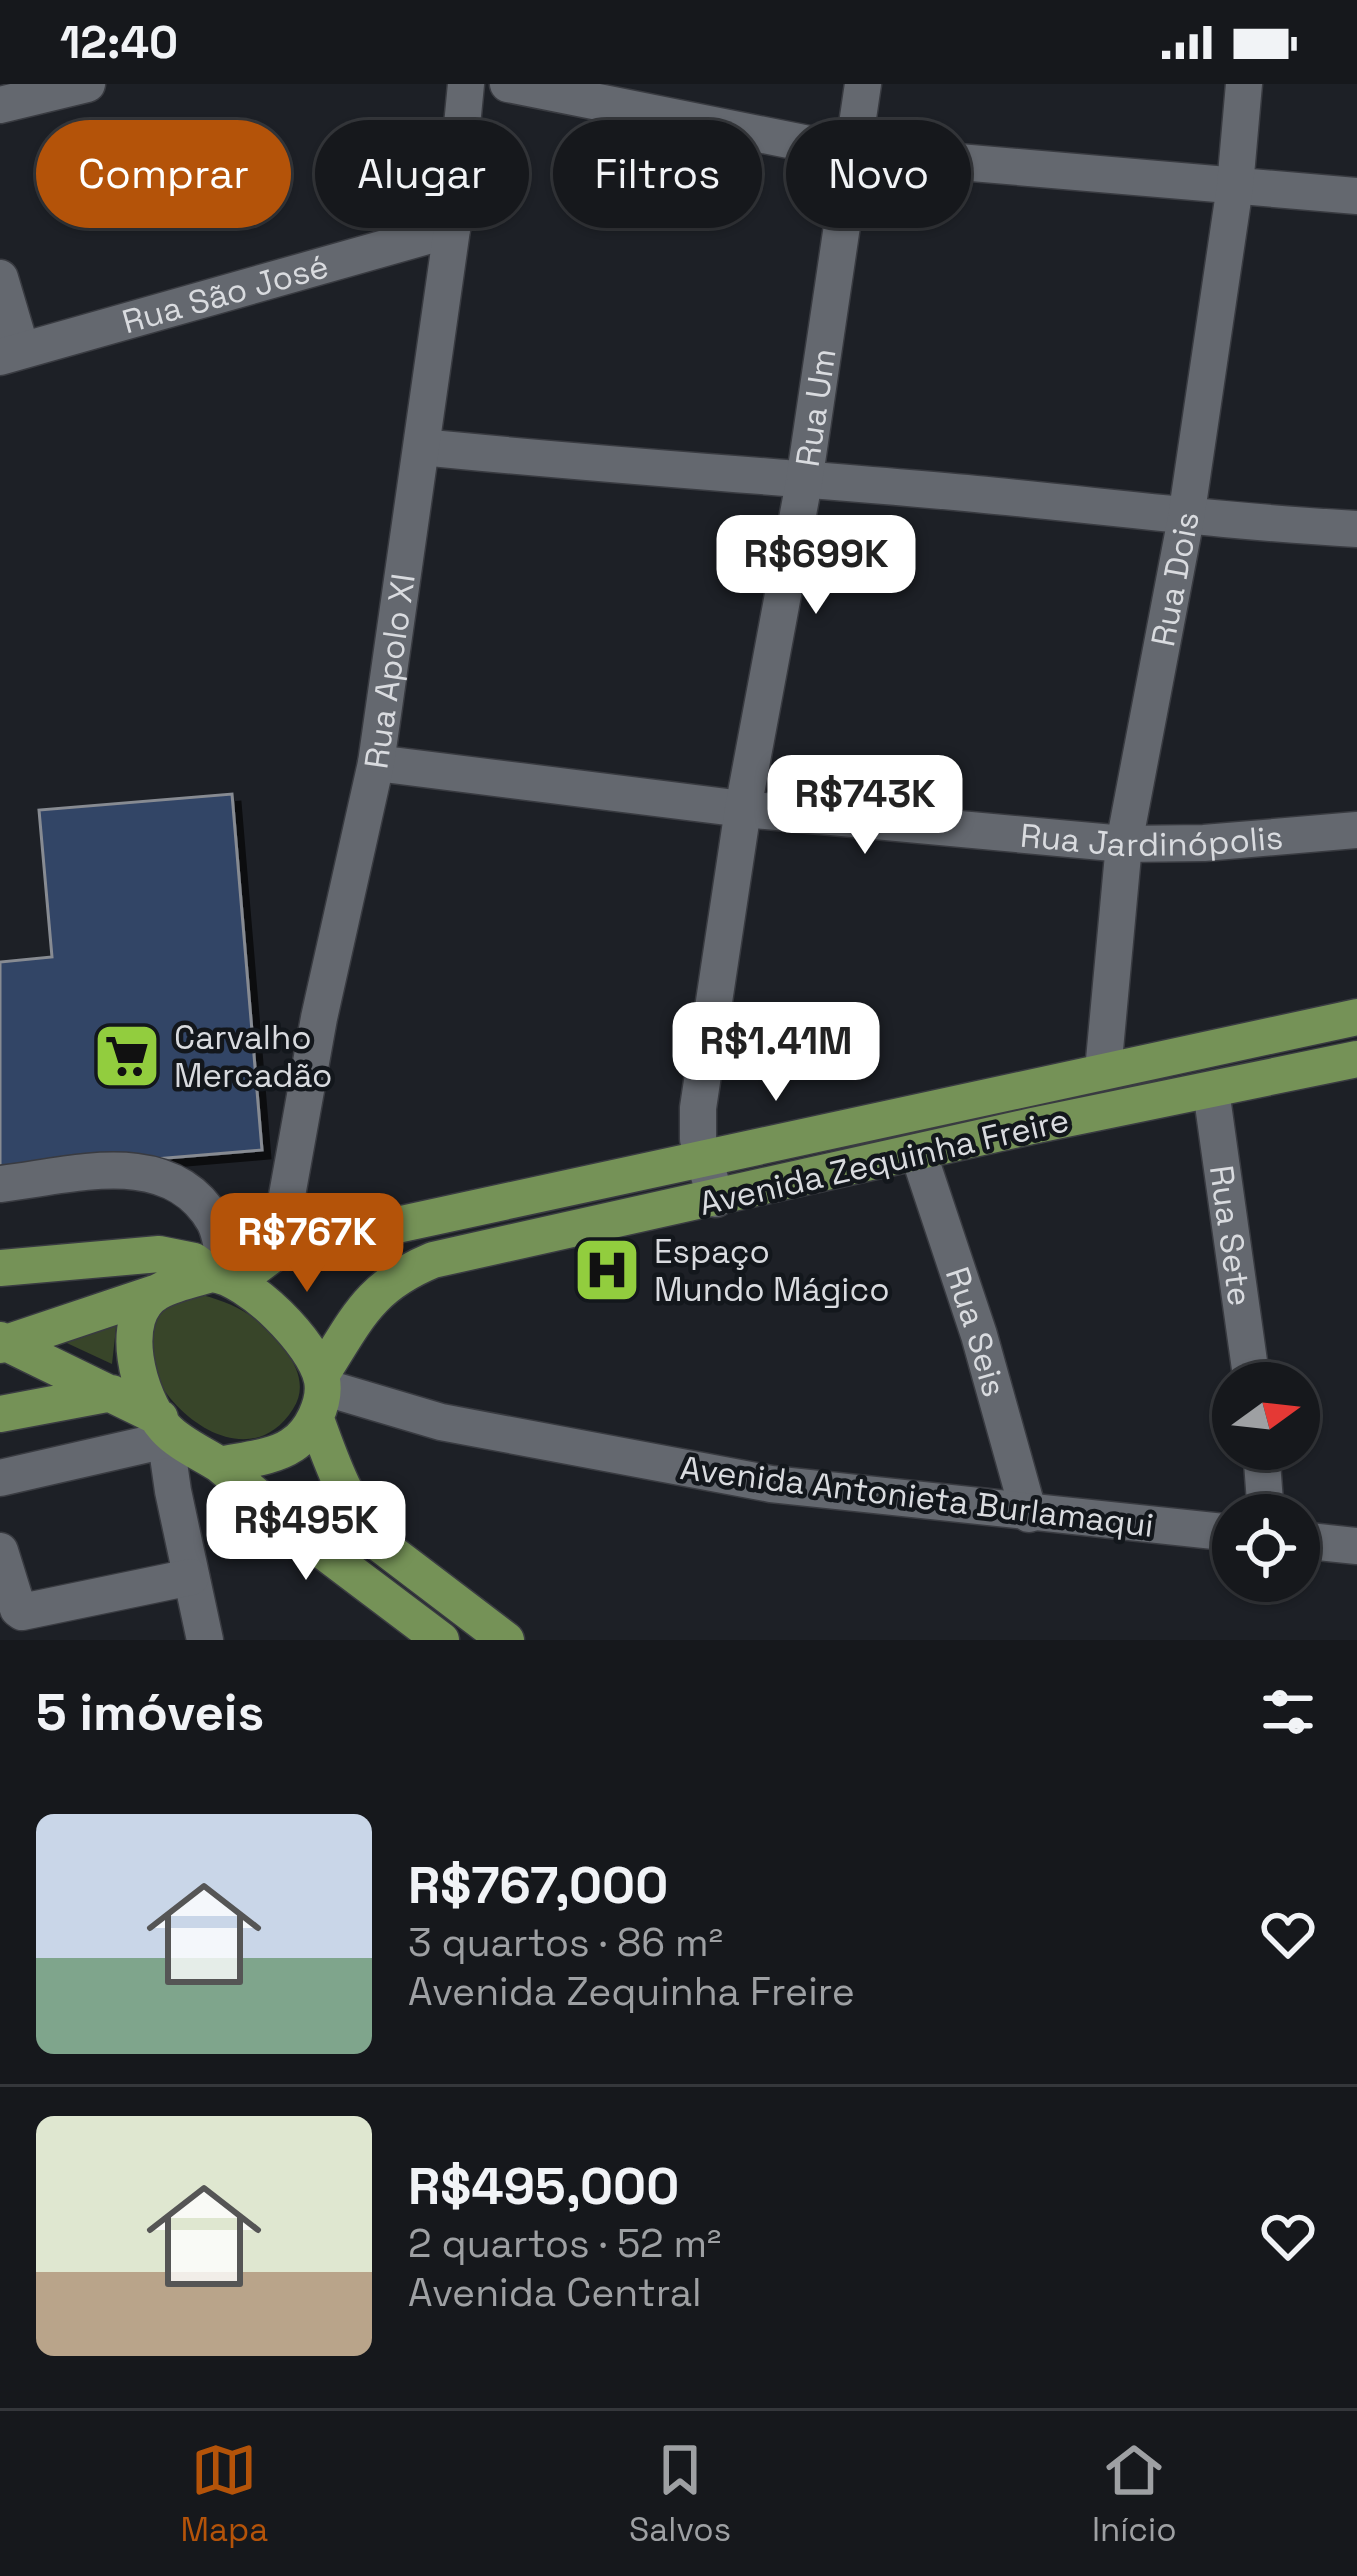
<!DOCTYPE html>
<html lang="pt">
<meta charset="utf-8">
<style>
:root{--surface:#16181c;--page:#232529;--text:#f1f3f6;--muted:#9ea0a3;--line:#35373b;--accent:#b45309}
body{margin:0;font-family:"Space Grotesk",sans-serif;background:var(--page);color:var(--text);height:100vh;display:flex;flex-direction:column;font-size:45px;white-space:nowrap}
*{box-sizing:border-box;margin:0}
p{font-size:39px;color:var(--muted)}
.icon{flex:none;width:66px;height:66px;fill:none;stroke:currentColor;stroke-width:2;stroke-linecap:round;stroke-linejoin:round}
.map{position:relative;height:1556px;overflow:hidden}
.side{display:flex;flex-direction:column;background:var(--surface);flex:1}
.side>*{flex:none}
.hud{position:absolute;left:36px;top:36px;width:1287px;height:108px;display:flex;gap:24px}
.needle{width:78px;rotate:75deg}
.buttons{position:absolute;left:1212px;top:1278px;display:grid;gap:24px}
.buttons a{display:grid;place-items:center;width:108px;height:108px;border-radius:50%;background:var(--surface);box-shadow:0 3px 9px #0004,0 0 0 3px var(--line);font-size:60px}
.price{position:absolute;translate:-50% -102px;padding:0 27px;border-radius:24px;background:#fff;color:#222;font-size:39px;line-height:78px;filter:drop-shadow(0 3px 6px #0008)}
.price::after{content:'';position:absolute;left:50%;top:72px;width:36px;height:27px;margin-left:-18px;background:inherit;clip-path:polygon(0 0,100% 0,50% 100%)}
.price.on{background:var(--accent);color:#fff}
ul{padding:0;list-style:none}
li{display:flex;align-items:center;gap:36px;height:300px;padding:0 36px}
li+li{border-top:3px solid var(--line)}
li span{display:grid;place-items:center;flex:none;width:336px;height:240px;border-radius:18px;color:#555}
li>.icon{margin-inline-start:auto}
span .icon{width:144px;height:144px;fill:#fffc;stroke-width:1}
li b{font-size:51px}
h2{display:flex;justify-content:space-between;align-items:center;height:144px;padding:0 36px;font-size:51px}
.pill{padding:0 42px;border-radius:54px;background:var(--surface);box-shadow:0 3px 9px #0004,0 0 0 3px var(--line);font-size:42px;line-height:108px}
.pill.on{background:var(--accent);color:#fff}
.status{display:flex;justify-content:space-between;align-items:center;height:84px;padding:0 60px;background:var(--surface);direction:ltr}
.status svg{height:33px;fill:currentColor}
.tab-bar{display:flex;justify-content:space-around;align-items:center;height:168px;border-top:3px solid var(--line);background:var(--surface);font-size:33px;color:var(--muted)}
.tab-bar a{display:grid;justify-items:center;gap:6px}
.tab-bar .on{color:var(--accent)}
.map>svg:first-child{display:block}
</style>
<div class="status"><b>12:40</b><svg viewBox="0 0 49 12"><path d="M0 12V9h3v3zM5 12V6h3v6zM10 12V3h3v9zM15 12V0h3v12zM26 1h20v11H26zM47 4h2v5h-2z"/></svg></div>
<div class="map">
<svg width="1357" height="1556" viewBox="0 0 1357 1556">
<defs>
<filter id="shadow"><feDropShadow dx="8" dy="8" stdDeviation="0" flood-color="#0009"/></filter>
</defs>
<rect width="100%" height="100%" fill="#1d2026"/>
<path fill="#384529" d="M202,1211C237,1220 265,1236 285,1266C299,1285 306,1305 293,1325C233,1420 95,1265 165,1220C174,1214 192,1214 202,1211Z
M117,1235L112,1280L56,1254Z"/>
<path fill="#324466" stroke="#878b92" stroke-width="3" filter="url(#shadow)" d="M232,710L262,1066L0,1088V878L52,873L39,726Z"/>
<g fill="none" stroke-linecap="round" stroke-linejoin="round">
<g stroke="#393b41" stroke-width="39">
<g id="minor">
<path d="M508,0L854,69L1357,112"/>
<path d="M0,21L87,0"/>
<path d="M0,194L21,265"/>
<path id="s1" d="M0,273L452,145"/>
<path d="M422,363C607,382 792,393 976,410C1103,422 1229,438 1357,445"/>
<path id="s2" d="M376,679L743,725L1124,760L1204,759L1357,746"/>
<path id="s3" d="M1103,987L1124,760L1186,434L1235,102L1244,0"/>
<path id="s4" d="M1211,1006L1252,1299"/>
<path id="s5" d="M918,1068L979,1251L1029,1430"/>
<path d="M0,1100C71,1092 170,1060 214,1137C222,1151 223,1175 227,1191"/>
<path id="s6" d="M716,1115L698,1055V1024L743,725L804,398L863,0"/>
<path id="s7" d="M277,1167L319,934L376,679L452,145L466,0"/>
<path d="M323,1303L441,1338L771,1400L1233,1449"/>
<path d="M164,1344L173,1407L205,1556"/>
<path d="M1261,1365L1266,1431"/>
<path d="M0,1394L166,1356"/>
<path d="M1299,1456L1357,1462"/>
<path d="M0,1467L18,1525L22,1528L191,1493"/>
</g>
</g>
<g stroke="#393b41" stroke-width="39">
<path id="major" d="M0,1184L159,1170L194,1177L212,1190
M212,1190C248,1193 315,1260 322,1296C326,1319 311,1349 292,1361C273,1374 242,1376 220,1381C203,1370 178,1359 165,1344C139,1315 115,1232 158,1208C174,1199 195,1195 212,1190Z
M237,1197L277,1167L1357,933
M0,1256L160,1334
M0,1261L155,1209
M321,1291C357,1235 368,1203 433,1176L1032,1042L1357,975
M0,1330L112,1309
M316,1335C332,1380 348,1425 381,1461L506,1556
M220,1381L311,1458L441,1556"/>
</g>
<use href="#minor" stroke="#64686f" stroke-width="36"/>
<use href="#major" stroke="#759257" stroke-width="36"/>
</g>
<defs>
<g id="supermarket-square" transform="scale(3.45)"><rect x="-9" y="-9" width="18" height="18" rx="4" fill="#92cd3e" stroke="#13171c"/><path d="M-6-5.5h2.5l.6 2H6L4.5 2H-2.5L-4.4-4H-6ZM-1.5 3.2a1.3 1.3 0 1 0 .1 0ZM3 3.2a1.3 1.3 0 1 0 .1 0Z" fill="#111"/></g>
<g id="hospital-square" transform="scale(3.45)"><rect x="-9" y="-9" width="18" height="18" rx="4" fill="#92cd3e" stroke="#13171c"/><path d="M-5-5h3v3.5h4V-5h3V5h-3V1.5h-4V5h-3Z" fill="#111"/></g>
</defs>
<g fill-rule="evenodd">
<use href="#supermarket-square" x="127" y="972"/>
<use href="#hospital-square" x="607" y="1186"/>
</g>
<g text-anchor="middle" stroke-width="9" stroke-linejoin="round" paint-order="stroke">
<g font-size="33" fill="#d9dbdf" stroke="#13171c">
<text dy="12" stroke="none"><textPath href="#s1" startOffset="234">Rua São José</textPath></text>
<text dy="12" stroke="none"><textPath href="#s6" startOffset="804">Rua Um</textPath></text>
<text dy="12" stroke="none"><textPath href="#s3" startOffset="498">Rua Dois</textPath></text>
<text dy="12" stroke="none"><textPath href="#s7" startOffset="591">Rua Apolo XI</textPath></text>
<text dy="12" stroke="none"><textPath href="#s2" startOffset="780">Rua Jardinópolis</textPath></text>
<text transform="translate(884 1077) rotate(-13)" y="12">Avenida Zequinha Freire</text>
<text dy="12" stroke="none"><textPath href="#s4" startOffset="147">Rua Sete</textPath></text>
<text dy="12" stroke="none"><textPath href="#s5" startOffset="189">Rua Seis</textPath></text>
<text transform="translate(917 1412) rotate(7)" y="12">Avenida Antonieta Burlamaqui</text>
</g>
<g font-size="33" fill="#d9dbdf" stroke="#13171c" text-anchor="start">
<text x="174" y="965">Carvalho<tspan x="174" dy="38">Mercadão</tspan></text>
<text x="654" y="1179">Espaço<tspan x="654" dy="38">Mundo Mágico</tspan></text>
</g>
</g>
</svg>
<div class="buttons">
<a><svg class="needle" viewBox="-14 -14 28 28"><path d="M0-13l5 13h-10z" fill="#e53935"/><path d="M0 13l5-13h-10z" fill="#9ea0a3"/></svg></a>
<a><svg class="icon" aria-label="locate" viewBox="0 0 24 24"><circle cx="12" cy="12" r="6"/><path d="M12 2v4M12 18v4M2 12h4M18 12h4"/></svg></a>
</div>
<b class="price" style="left:816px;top:533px">R$699K</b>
<b class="price" style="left:865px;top:773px">R$743K</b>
<b class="price" style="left:776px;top:1020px">R$1.41M</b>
<b class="price on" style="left:307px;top:1211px">R$767K</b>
<b class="price" style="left:306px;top:1499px">R$495K</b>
<div class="hud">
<a class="pill on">Comprar</a>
<a class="pill">Alugar</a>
<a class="pill">Filtros</a>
<a class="pill">Novo</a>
</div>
</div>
<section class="side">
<h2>5 imóveis<svg class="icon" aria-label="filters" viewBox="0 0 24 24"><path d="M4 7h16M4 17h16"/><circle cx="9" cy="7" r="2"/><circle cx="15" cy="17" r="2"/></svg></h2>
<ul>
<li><span style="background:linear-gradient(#c9d6e8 60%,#7fa58c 0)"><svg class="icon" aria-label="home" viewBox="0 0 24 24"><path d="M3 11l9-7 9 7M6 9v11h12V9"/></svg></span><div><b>R$767,000</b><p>3 quartos · 86 m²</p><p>Avenida Zequinha Freire</p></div><svg class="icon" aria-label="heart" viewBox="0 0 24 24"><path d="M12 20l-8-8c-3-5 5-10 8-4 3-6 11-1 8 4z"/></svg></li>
<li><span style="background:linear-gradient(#dfe7d0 65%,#b9a48a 0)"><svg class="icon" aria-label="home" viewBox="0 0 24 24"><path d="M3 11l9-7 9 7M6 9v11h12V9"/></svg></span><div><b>R$495,000</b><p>2 quartos · 52 m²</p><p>Avenida Central</p></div><svg class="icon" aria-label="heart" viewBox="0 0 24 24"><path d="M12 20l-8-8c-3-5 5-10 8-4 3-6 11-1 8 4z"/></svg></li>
</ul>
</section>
<nav class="tab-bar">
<a class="on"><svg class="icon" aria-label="map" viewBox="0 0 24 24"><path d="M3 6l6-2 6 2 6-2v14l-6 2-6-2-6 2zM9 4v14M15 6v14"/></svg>Mapa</a>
<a><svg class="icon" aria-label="saved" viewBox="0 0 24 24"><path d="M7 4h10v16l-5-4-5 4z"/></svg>Salvos</a>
<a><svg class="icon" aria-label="home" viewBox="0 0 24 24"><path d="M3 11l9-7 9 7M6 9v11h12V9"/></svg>Início</a>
</nav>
